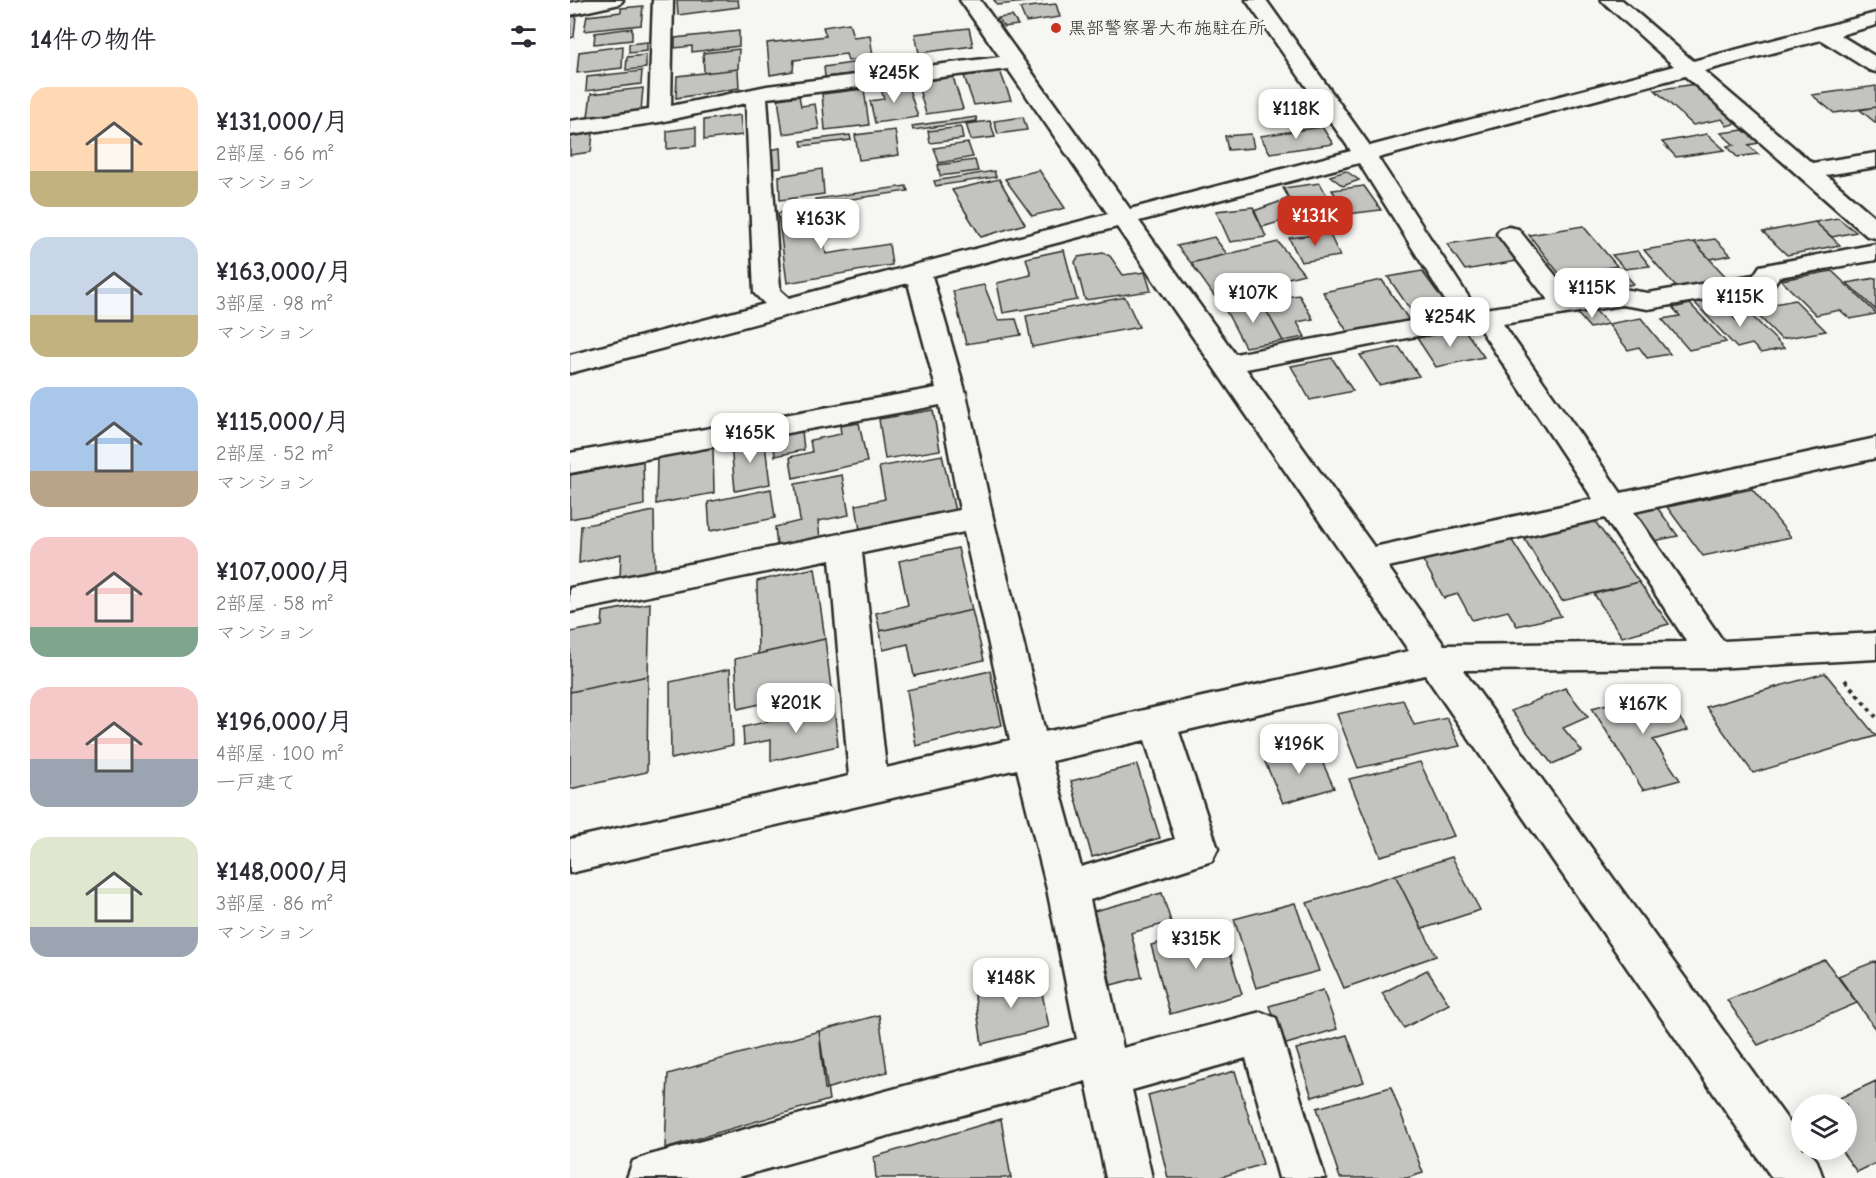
<!DOCTYPE html>
<html lang="ja">
<meta charset="utf-8">
<style>
:root{--surface:#fff;--page:#f2f2f3;--text:#2b2b33;--muted:#7c7c81;--accent:#c8321e}
body{margin:0;font-family:"Comic Neue","Klee One",sans-serif;background:var(--page);color:var(--text);height:100vh;display:flex;flex-direction:column;font-size:22px;white-space:nowrap}
*{box-sizing:border-box;margin:0}
p{font-size:20px;color:var(--muted)}
.icon{flex:none;width:33px;height:33px;fill:none;stroke:currentColor;stroke-width:2;stroke-linecap:round;stroke-linejoin:round}
.map{position:relative;flex:1;overflow:hidden}
.sheet{display:flex;flex-direction:column;background:var(--surface);width:570px}
.sheet>*{flex:none}
.controls{position:absolute;left:1221px;top:1094px;display:grid;gap:12px}
.controls a{display:grid;place-items:center;width:66px;height:66px;border-radius:50%;background:var(--surface);box-shadow:0 3px 15px #0003;font-size:30px}
.price{position:absolute;translate:-50% -51px;padding:0 14px;border-radius:12px;background:#fff;color:#222;font-size:20px;line-height:39px;filter:drop-shadow(0 2px 3px #0008)}
.price::after{content:'';position:absolute;left:50%;top:36px;width:18px;height:14px;margin-left:-9px;background:inherit;clip-path:polygon(0 0,100% 0,50% 100%)}
.price.on{background:var(--accent);color:#fff}
ul{padding:0;list-style:none}
li{display:flex;align-items:center;gap:18px;height:150px;padding:0 30px}
li span{display:grid;place-items:center;flex:none;width:168px;height:120px;border-radius:18px;color:#555}
li>.icon{margin-inline-start:auto}
span .icon{width:72px;height:72px;fill:#fffc;stroke-width:1}
li b{font-size:26px}
h2{display:flex;justify-content:space-between;align-items:center;height:72px;padding:0 30px;font-size:26px}
main{display:flex;flex:1;min-height:0}
.map>svg:first-child{display:block}
</style>
<main>
<section class="sheet">
<h2>14件の物件<svg class="icon" aria-label="filters" viewBox="0 0 24 24"><path d="M4 7h16M4 17h16"/><circle cx="9" cy="7" r="2"/><circle cx="15" cy="17" r="2"/></svg></h2>
<ul>
<li><span style="background:linear-gradient(#ffd9b3 70%,#c2b280 0)"><svg class="icon" aria-label="home" viewBox="0 0 24 24"><path d="M3 11l9-7 9 7M6 9v11h12V9"/></svg></span><div><b>¥131,000/月</b><p>2部屋 · 66 m²</p><p>マンション</p></div></li>
<li><span style="background:linear-gradient(#c9d6e8 65%,#c2b280 0)"><svg class="icon" aria-label="home" viewBox="0 0 24 24"><path d="M3 11l9-7 9 7M6 9v11h12V9"/></svg></span><div><b>¥163,000/月</b><p>3部屋 · 98 m²</p><p>マンション</p></div></li>
<li><span style="background:linear-gradient(#a9c7e8 70%,#b9a48a 0)"><svg class="icon" aria-label="home" viewBox="0 0 24 24"><path d="M3 11l9-7 9 7M6 9v11h12V9"/></svg></span><div><b>¥115,000/月</b><p>2部屋 · 52 m²</p><p>マンション</p></div></li>
<li><span style="background:linear-gradient(#f6c9c9 75%,#7fa58c 0)"><svg class="icon" aria-label="home" viewBox="0 0 24 24"><path d="M3 11l9-7 9 7M6 9v11h12V9"/></svg></span><div><b>¥107,000/月</b><p>2部屋 · 58 m²</p><p>マンション</p></div></li>
<li><span style="background:linear-gradient(#f6c9c9 60%,#9aa5b1 0)"><svg class="icon" aria-label="home" viewBox="0 0 24 24"><path d="M3 11l9-7 9 7M6 9v11h12V9"/></svg></span><div><b>¥196,000/月</b><p>4部屋 · 100 m²</p><p>一戸建て</p></div></li>
<li><span style="background:linear-gradient(#dfe7d0 75%,#9aa5b1 0)"><svg class="icon" aria-label="home" viewBox="0 0 24 24"><path d="M3 11l9-7 9 7M6 9v11h12V9"/></svg></span><div><b>¥148,000/月</b><p>3部屋 · 86 m²</p><p>マンション</p></div></li>
</ul>
</section>
<div class="map">
<svg width="1306" height="1178" viewBox="0 0 1306 1178">
<rect width="100%" height="100%" fill="#f6f6f2"/>
<filter id="ink" filterUnits="userSpaceOnUse"><feTurbulence type="fractalNoise" baseFrequency=".0167" numOctaves="2"/><feDisplacementMap in="SourceGraphic" scale="12" xChannelSelector="R" yChannelSelector="G"/><feConvolveMatrix kernelMatrix="1 2 1 2 8 2 1 2 1" color-interpolation-filters="sRGB"/></filter>
<g filter="url(#ink)">
<path fill="#c3c3c0" stroke="#2b2b2b" stroke-width="1.5" d="M107,0H168L169,7L108,15Z
M424,0H473L427,5Z
M486,4L490,17L456,22L450,8Z
M73,6L71,25L14,31L17,16L51,12V8Z
M6,16L4,37L0,38V17Z
M442,16L448,25L434,27L428,18Z
M279,23L283,37L300,35L303,57L278,61L276,54L224,60L223,71L200,75L197,43L256,36L253,27Z
M62,28V40L24,44L25,33Z
M399,28L403,46L349,53L345,34Z
M169,31V46L122,52V46L105,48V38Z
M77,42V51L59,53V44Z
M53,46L52,68L7,73L9,52Z
M169,49L168,69L134,73L133,53Z
M76,55V68L56,70L57,57Z
M289,62L291,73L255,77L254,67Z
M168,69L169,88L106,98L107,76Z
M72,71L71,84L16,91L17,77Z
M430,71L441,100L404,105L394,76Z
M383,77L393,109L356,114L347,82Z
M337,83L348,117L305,123L300,101L314,99L310,86Z
M1125,84L1167,123L1157,126L1152,119L1123,125L1085,90Z
M1306,86V107L1264,113L1242,95Z
M73,88L71,111L18,117L21,94Z
M294,89L299,125L255,130L252,94Z
M229,96L231,106L245,104L249,129L213,134L208,99Z
M1306,107V123L1290,110Z
M170,115L172,135L134,140V120Z
M406,117L407,121L343,130L342,126Z
M453,117L457,130L428,134L424,121Z
M420,121L425,137L401,140L396,124Z
M126,127V146L97,149V131Z
M391,127L393,139L360,143L358,131Z
M752,127L763,144L700,153L690,136Z
M325,130L329,155L289,160L285,135Z
M1173,130L1189,143L1178,145L1188,154L1167,157L1157,146L1164,145L1151,133Z
M23,133L21,152L0,155V137Z
M681,134L684,148L658,150L655,136Z
M1137,134L1155,150L1106,157L1092,142Z
M280,135L281,140L232,146L231,141Z
M398,143L403,157L369,163L364,148Z
M210,148L211,168L201,169L200,150Z
M405,160L408,171L370,176L368,165Z
M252,169L254,194L210,200L209,176Z
M469,170L495,208L462,216L435,179Z
M424,171L426,177L366,186L364,181Z
M776,171L789,180L773,186L760,176Z
M429,179L455,224L411,237L382,190Z
M750,183L769,218L733,222L713,188Z
M336,186L338,191L247,204L245,199Z
M794,186L811,210L778,214L762,190Z
M717,199L729,216L692,227L684,211Z
M247,207L256,254L319,244L322,265L217,283L208,213Z
M683,207L696,237L660,242L646,211Z
M1268,218L1286,232L1262,237L1245,222Z
M1245,222L1270,245L1217,255L1193,232Z
M1013,226L1047,266L991,276L959,235Z
M759,233L770,256L731,262L719,238Z
M929,236L947,261L895,270L877,244Z
M644,237L657,254L621,263L607,246Z
M1145,239L1161,255L1140,259L1124,242Z
M708,242L734,274L645,297L621,263Z
M1124,242L1158,279L1106,287L1074,250Z
M494,250L507,300L433,313L427,283L461,275L456,258Z
M1068,251L1080,266L1055,269L1042,255Z
M533,253L540,256L553,275L575,272L581,291L515,300L505,262L508,257Z
M1049,268L1064,284L1041,288L1026,272Z
M852,271L881,311L846,318L818,277Z
M1262,271L1306,313V314L1280,319L1270,310L1246,315L1211,280Z
M1306,278V310L1277,283Z
M812,280L839,320L778,333L753,292Z
M414,285L428,320L446,319L451,335L396,344L383,291Z
M1192,291L1205,304L1225,300L1256,331L1211,339L1186,313L1170,316L1153,298Z
M729,295L743,319L727,322L735,337L713,341L691,301Z
M555,297L569,327L462,347L456,316Z
M1145,299L1166,320L1182,316L1214,348L1191,353L1182,344L1167,348L1125,303Z
M691,301L713,341L675,347L654,307Z
M1120,304L1156,342L1119,350L1092,319L1110,316L1103,308Z
M1024,309L1038,324L1020,328L1007,313Z
M1071,318L1100,354L1077,358L1069,347L1058,350L1038,324Z
M894,329L914,357L866,367L847,338Z
M829,347L849,376L809,385L790,355Z
M762,358L783,391L740,400L721,366Z
M363,410L370,450L315,459L309,419Z
M289,423L297,462L223,478L220,457L242,452L240,440L271,434L270,426Z
M232,431L234,450L205,456L203,437Z
M194,437L200,484L165,491L161,444Z
M143,448L144,493L86,504L87,458Z
M372,455L385,511L290,530L286,505L315,499L309,467Z
M73,461L74,505L0,519V475Z
M272,475L279,515L248,521L250,538L207,547L205,527L230,521L225,484Z
M201,489L205,518L140,531L138,502Z
M1182,489L1221,537L1133,556L1097,507Z
M1086,506L1108,536L1084,541L1060,511Z
M84,511L85,570L50,577L51,554L9,563L11,526Z
M1024,520L1069,582L992,601L951,533Z
M939,536L991,616L947,626L938,611L902,620L888,594L874,598L851,557Z
M388,548L402,610L310,631L306,613L338,605L329,561Z
M245,568L255,639L188,654L187,581Z
M1069,582L1099,624L1052,637L1024,594Z
M80,603L78,676L0,692V632L32,626L33,612Z
M402,610L414,660L344,676L338,644L313,650L310,631Z
M255,639L261,688L168,709L165,659Z
M160,669L163,745L101,759L100,682Z
M420,671L432,725L346,746L337,690Z
M1255,673L1306,736L1183,773L1136,707Z
M78,676L77,772L0,789V692Z
M995,688L1018,717L993,728L1012,751L982,764L941,711Z
M1090,690L1118,730L1083,740L1110,780L1073,790L1022,708Z
M833,700L844,725L877,718L890,746L788,768L767,714Z
M264,707L268,746L201,761V740L174,745L173,727Z
M746,748L764,788L713,803L695,762Z
M850,762L884,836L810,856L779,779Z
M567,765L590,838L522,857L501,781Z
M882,857L910,910L852,929L825,875Z
M825,875L866,956L774,988L737,903Z
M592,893L601,922L561,933L572,977L541,985L524,911Z
M725,903L749,971L686,988L664,919Z
M651,927L672,994L600,1014L581,945Z
M1255,960L1287,1003L1188,1045L1157,1000Z
M1306,961V1029L1268,976Z
M857,970L879,1004L834,1028L812,993Z
M468,974L479,1027L412,1044L404,991Z
M753,990L767,1029L713,1045L699,1006Z
M309,1015L317,1072L255,1089L249,1031Z
M249,1031L259,1100L95,1148L98,1074Z
M777,1035L794,1082L742,1097L726,1049Z
M665,1071L693,1164L648,1178H598L578,1095Z
M1306,1081V1163L1287,1172L1270,1149H1276V1104H1257Z
M821,1087L853,1173L837,1178H770L747,1108Z
M431,1119L441,1178H306L304,1157Z"/>
<g fill="none" stroke-linecap="round" stroke-linejoin="round">
<g stroke="#2b2b2b" stroke-width="5">
<path id="minor" d="M16,0H53L50,4L0,15V3Z
M83,0H103L101,106L197,86L430,57L390,0H410L560,209L781,151L676,0H696L800,146L1104,66L1031,0H1052L1123,61L1306,13V25L1270,35L1306,57V72L1299,70L1251,40L1134,71L1242,163L1306,153V167L1256,175L1306,218V238L1297,236L1115,76L808,158L907,310L978,300L927,234L930,229L939,227L948,229L1002,296L1052,289L1078,293L1184,275L1190,266L1306,244V260L1209,277L1203,286L1194,289L1078,309L1052,305L933,324L1051,493L1306,438V458L1064,512L1153,641L1306,633V659L1144,668L893,670L1232,1140V1149H1238L1247,1161L1253,1178H1202L855,675L609,732L648,849L642,861L520,900L553,1048L691,1012L706,1018L755,1178H709L676,1058L562,1090L582,1178H536L516,1081L165,1178H57L63,1161L80,1155L507,1039L477,889L447,769L0,873V839L279,776L260,559L0,612V588L390,510L370,405L0,473V453L366,388L338,283L0,373V355L195,304L184,293L176,103L90,122L0,135V121L79,110ZM438,69L538,214L219,298L210,290L197,98ZM789,163L883,313L665,354L569,221ZM547,227L839,651L475,732L423,518L396,394L362,276ZM899,326H908L1023,499L804,547L676,369ZM1035,518L1117,642L874,645L818,567ZM394,532L440,740L316,768L292,553ZM575,740L605,839L511,867L482,761Z"/>
</g>
<path stroke="#2b2b2b" stroke-width="4" stroke-dasharray="4.5 4.5" stroke-linecap="butt" d="M1275,680L1306,717"/>
<use href="#minor" fill="#f6f6f2" fill-rule="evenodd"/>
</g>
</g>
<circle fill="#c8321e" stroke="#f6f6f2" stroke-width="2" cx="486" cy="28" r="6"/>
<g text-anchor="middle" stroke-width="4.5" stroke-linejoin="round" paint-order="stroke">
<g font-size="18" fill="#2b2b2b" stroke="#f6f6f2" text-anchor="start">
<text x="498" y="34">黒部警察署大布施駐在所</text>
</g>
</g>
</svg>
<div class="controls">
<a><svg class="icon" aria-label="layers" viewBox="0 0 24 24"><path d="M12 4l9 5-9 5-9-5zM3 14l9 5 9-5"/></svg></a>
</div>
<b class="price" style="left:324px;top:104px">¥245K</b>
<b class="price" style="left:726px;top:140px">¥118K</b>
<b class="price on" style="left:745px;top:247px">¥131K</b>
<b class="price" style="left:251px;top:250px">¥163K</b>
<b class="price" style="left:1022px;top:319px">¥115K</b>
<b class="price" style="left:683px;top:324px">¥107K</b>
<b class="price" style="left:1170px;top:328px">¥115K</b>
<b class="price" style="left:880px;top:348px">¥254K</b>
<b class="price" style="left:180px;top:464px">¥165K</b>
<b class="price" style="left:226px;top:734px">¥201K</b>
<b class="price" style="left:1073px;top:735px">¥167K</b>
<b class="price" style="left:729px;top:775px">¥196K</b>
<b class="price" style="left:626px;top:970px">¥315K</b>
<b class="price" style="left:441px;top:1009px">¥148K</b>
</div>
</main>
